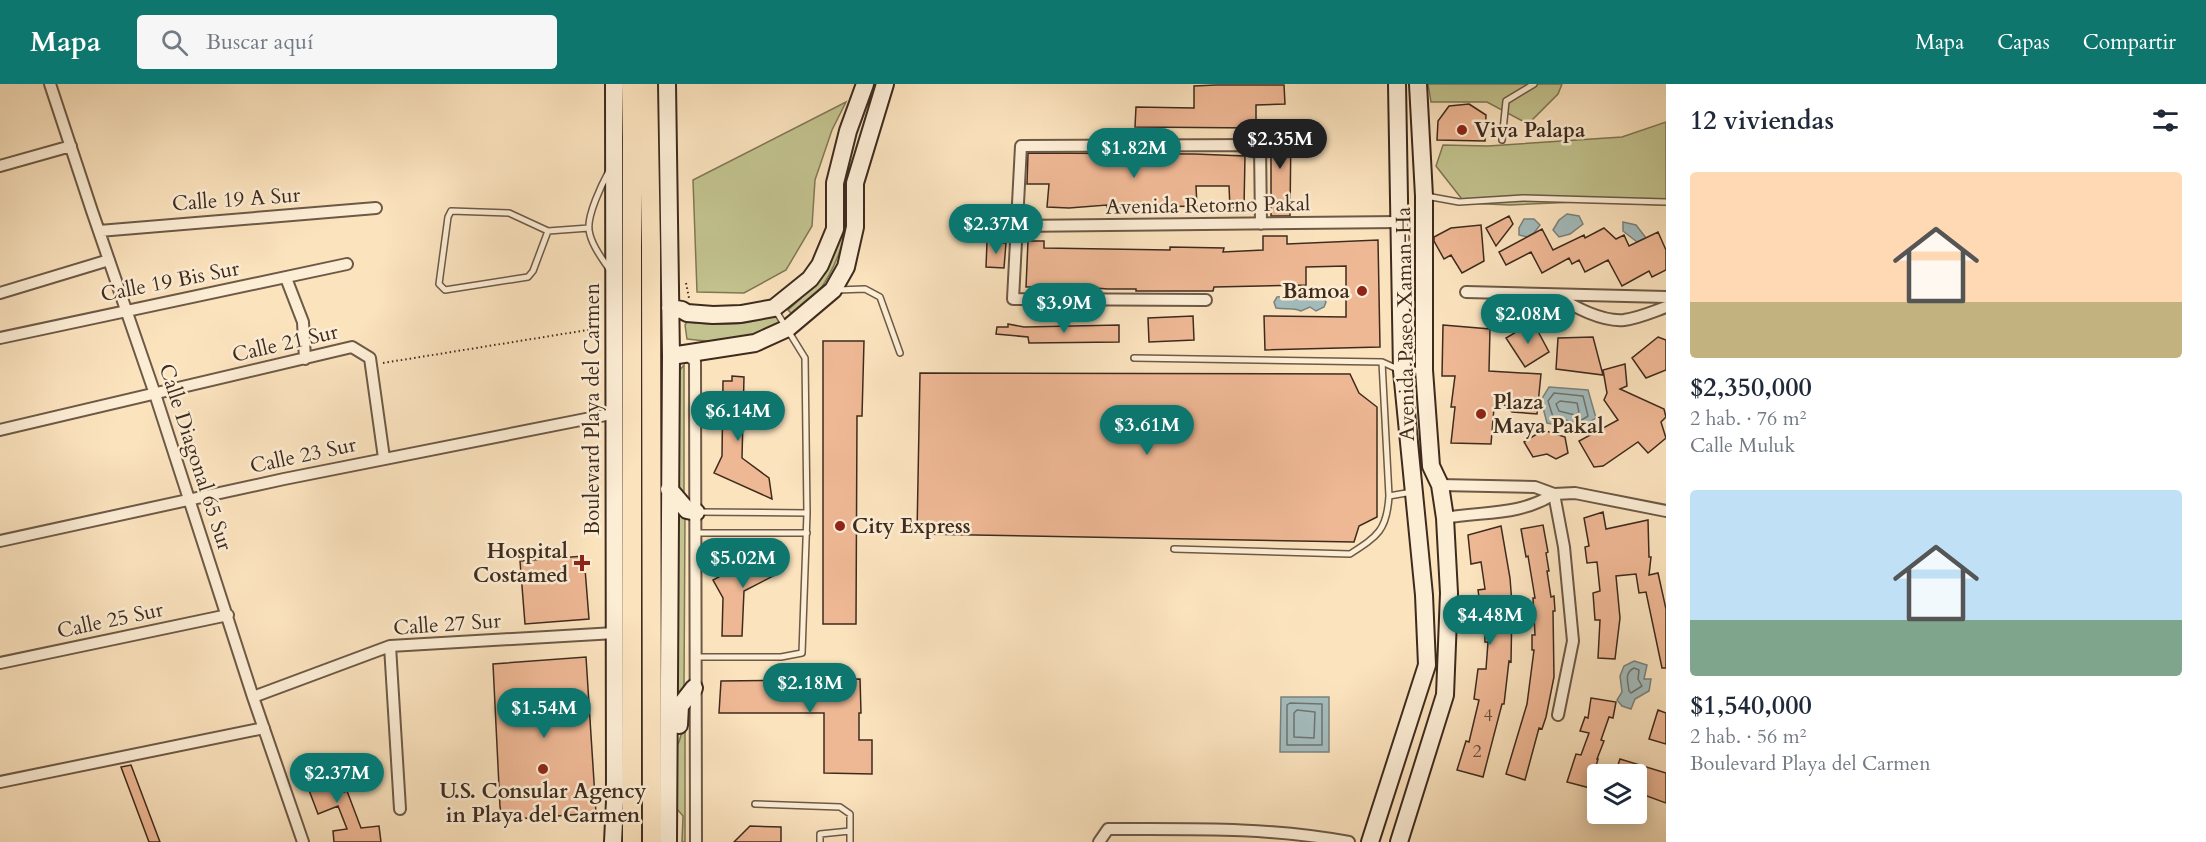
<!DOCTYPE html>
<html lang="es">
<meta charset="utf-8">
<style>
:root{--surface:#fff;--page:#f6f6f7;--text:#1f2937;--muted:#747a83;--accent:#0f766e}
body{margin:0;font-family:Cardo,serif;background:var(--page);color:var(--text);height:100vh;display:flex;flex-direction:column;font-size:22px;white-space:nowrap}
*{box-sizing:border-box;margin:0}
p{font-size:20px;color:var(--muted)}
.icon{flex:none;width:33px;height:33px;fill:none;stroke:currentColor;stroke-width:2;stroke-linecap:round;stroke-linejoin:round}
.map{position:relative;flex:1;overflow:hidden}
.sheet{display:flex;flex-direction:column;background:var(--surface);width:540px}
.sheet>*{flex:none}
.fabs{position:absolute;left:1587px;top:680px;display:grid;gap:12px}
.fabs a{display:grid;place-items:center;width:60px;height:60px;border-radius:6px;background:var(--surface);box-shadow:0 3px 15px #0003;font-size:30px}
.price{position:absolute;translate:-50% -51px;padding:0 14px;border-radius:21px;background:var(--accent);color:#fff;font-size:20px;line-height:39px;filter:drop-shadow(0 2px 3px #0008)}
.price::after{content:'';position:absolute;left:50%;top:36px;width:18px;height:14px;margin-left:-9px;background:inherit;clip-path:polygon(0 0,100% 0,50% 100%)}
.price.selected{background:#222;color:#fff}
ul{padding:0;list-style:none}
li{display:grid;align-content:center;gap:12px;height:318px;padding:0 24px}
li span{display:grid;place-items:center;height:186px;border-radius:6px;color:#555}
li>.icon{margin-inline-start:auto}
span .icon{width:108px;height:108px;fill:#fffc;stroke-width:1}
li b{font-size:26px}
h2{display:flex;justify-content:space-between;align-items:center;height:72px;padding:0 24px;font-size:26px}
header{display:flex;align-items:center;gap:36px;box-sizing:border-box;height:84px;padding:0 30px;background:var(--accent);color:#fff}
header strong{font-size:28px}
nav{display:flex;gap:33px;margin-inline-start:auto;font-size:21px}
.search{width:420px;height:54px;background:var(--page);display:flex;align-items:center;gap:15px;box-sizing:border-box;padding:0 21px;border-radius:6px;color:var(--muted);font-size:22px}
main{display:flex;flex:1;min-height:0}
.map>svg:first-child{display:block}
</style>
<header>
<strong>Mapa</strong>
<div class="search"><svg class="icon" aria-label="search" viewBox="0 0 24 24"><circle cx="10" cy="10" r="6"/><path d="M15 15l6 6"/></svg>Buscar aquí</div>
<nav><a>Mapa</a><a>Capas</a><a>Compartir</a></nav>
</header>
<main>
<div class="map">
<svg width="1666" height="758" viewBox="0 0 1666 758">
<rect width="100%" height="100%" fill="#fbe3be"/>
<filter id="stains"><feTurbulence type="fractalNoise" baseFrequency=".00333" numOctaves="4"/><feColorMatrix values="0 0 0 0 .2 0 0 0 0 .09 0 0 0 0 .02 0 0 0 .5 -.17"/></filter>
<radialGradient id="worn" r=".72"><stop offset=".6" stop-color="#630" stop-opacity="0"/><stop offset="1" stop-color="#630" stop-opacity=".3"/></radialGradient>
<path fill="#c2c38f" stroke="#807756" stroke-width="1.5" d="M642,0L644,758H640L639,72Z
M656,0H660L661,58L662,758Z
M1428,0H1562L1558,10L1528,40L1487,18H1431Z
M846,18L832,46L815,96L812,142L786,186L744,209L697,208L693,96Z
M1666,38V121L1577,118L1510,121L1465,119L1436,82L1443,61L1488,62L1622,53Z
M847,124L851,128C845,156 836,185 818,208C812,217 801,224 793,231L788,226C825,194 836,174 844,125Z
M773,231L779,236L778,243C750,256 719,260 687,255L685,241L687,238C716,241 746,243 773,231Z
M684,281V414L676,405L678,288Z
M675,421L685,432L684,605L677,616Z
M685,624V758H682L683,732L677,725V662C685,648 680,638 685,624Z"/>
<path fill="#a3bbbc" stroke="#7b817d" stroke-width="1.5" d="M1567,130L1579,132L1583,140L1570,150L1559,153L1553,146L1559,136Z
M1524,135H1534L1540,141L1534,149L1527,153L1519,151V144Z
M1623,138L1636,141L1646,154L1637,158L1623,147Z
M1318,211L1323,212L1326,218L1324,223L1316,227L1310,223L1301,227C1292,223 1286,226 1276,224L1274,218L1277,213C1291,211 1305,216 1318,211Z
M1549,303L1588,306L1596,334L1579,345L1547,339L1541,316Z
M1634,577L1647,581L1644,595H1651L1649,607L1635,615L1631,625L1622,622L1617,616L1622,608L1620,592L1624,582Z
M1281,613H1329V668H1280Z"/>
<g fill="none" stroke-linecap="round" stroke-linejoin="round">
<path stroke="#70736d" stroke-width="1.5" d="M1554,309L1583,312L1588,332L1577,339L1553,333L1548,317Z
M1560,317L1577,319L1579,328L1575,331L1559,327L1556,320Z
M1634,584L1639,586L1638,595L1642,602L1631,609L1629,607C1628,598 1624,589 1634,584Z
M1290,619L1322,620V661H1287V621Z
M1297,626L1315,628L1314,654L1294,653V629Z"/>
</g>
<path fill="#efb895" stroke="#3e2b1e" stroke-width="1.5" d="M1216,1H1284L1285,20L1256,21V44L1135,43L1136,23L1194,24V2Z
M1469,20L1486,31L1485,57L1437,56L1438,37L1449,22Z
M1291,43L1290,132H1271V72L1268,73L1267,44Z
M1028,69L1195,70L1245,72L1244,123L1230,124L1229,102H1196L1197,122L1107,124V121L1069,124L1047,123L1049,100H1027Z
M1509,132L1513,140L1496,162L1486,144Z
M1481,141L1484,177L1462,189L1451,171L1444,175L1434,157V153L1451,144Z
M1604,144L1616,155L1624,151L1629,162L1658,148L1666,166V186L1652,193L1649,187L1622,202L1608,176L1585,188L1579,176L1572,180L1569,174L1542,189L1531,168L1506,181L1499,168L1542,145L1553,166L1584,151L1585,154Z
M1263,152H1287V160L1378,156L1380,263L1265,266L1264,232L1346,233V182L1306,183V201L1214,203L1213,207H1136V205H1108L1068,202L1026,203L1028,157H1044V164L1170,166V163L1224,164L1223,168L1263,166Z
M987,158L1006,159L1004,184L986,183Z
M1193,232L1194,256L1149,258L1148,234Z
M1533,238L1549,268L1525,283L1506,254Z
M1008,240L1024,243L1119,241V258L1029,259L1028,253L996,250L997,243H1008Z
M1443,241L1490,245L1489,287L1541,290L1537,330L1512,328L1495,312L1491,360L1451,359L1455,323H1451L1455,292H1442Z
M1593,253L1603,291L1556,285L1558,254Z
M1658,253L1666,256V286L1646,294L1632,274Z
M823,257H864L862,332H857L856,540H823Z
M1625,280L1627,302L1620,305L1664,325L1666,333L1661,338L1666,354L1648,369L1638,358L1603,382L1594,383L1579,357L1618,336L1604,316L1607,309L1603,286Z
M920,289L1350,290L1359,309L1377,323V433L1359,442L1354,458L917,450Z
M732,292L744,293L742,374L769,394L772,415L714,389L722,372L723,297H732Z
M1543,346L1565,353L1568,369L1556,375L1547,370L1533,373L1524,358Z
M1603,428L1606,445L1648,436L1649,473H1651L1649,491L1658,489L1666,525V584H1662L1646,508L1639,509L1636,490L1616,492L1620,534L1615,575L1598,574L1600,536H1595L1593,509L1600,507L1597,478L1587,479L1585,463L1589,462L1584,434Z
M1543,441L1548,468L1546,469L1549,487H1547L1551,513L1554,512L1555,527H1553L1554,593L1546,633L1542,645L1539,644L1525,696L1506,690L1527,620L1534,566H1532V551H1535L1533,514H1535L1528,472L1526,473L1521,445Z
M1501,442L1510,494L1512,520L1511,578L1509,577L1504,620H1502L1483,693L1457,686L1466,657L1469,658L1479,616L1474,615L1478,585H1486L1488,558H1485L1484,519L1480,520L1478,506L1485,505L1481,478L1471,480L1468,451Z
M771,465L783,487L744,507L742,552H722L723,514L713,496Z
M584,472L589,535L525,540L520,477Z
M586,573L596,729L503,736L500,723L493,580Z
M860,595L861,629H859V656H872V690L824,689V629H719L721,597Z
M1591,614L1616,618L1613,634L1609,633L1601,656L1604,657L1597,675H1598L1590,704L1567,698L1576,670L1581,671L1589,649L1580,647L1585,633L1588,634Z
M1658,626L1666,629V660L1649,655Z
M334,672L339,683L326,687L335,711L347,707L361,744L379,742L381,758H334L333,747L347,745L338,722L318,730L301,685Z
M1620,675L1666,689V719L1636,708V690H1615Z
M131,681L143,713L160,758H149L121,683Z
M750,742L781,743V758H734Z"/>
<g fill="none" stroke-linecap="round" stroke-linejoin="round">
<g stroke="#6d5946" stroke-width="8">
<path id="service" d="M1502,56L1506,17L1534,0
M1426,112L1459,118L1523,114L1666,118
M548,147L509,129L451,127L448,133L439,200L445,206L528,193L533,187L548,147L589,144
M609,185C601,173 591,160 589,146C587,131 602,100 609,87
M837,206L865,205L880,213L900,269
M1134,274L1382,278L1402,287L1421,286
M1389,412L1412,408
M698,428L807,429
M695,449H807
M1174,465L1350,470C1378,452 1387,446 1389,412L1382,278
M695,573H781L802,569L807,429L805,274L776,227
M755,720L840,723L850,730V758
M820,758V750L850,747"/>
</g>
<g stroke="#6d5946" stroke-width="14">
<path id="minor" d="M50,0L92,127L155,310L253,613L303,758
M0,82L71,62
M1017,142L1400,138
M99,147L376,124
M286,194L303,238L305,275
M1466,208L1666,213
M0,209L109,176
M1556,212C1575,223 1602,238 1624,236C1639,234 1652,228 1666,223
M1206,216L1013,215L1021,62L1260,61L1261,140
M0,254L347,180
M687,271L695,277L696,758
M0,346L352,263L370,274L384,374
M1440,401L1535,403L1554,410L1575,409L1666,427
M1554,410L1564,463L1573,557L1558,631
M1445,434C1484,427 1519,432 1554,410
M0,457L284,395L616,329
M390,562L400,725
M0,579L228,531
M253,613L390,562L615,549
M0,698L264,644
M1099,758L1108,745C1189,745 1270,743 1349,758"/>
</g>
<g stroke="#3e2b1e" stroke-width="20">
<path id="secondary" d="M667,0L671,272L668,758
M670,224L682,226L687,229L713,231L741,230L774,224L810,195L820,181L835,145V99L848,47L865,0
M671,272L755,259L788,244L833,206L846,183L855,143V99L885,0
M669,405L687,426L696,428
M679,641L680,622L694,604
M613,758L615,717L614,0
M1370,758L1427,581L1424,511L1402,287L1397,0
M1399,758L1445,611L1449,509L1445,434L1440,401L1431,382L1424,286V112L1418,0"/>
</g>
<g stroke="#3e2b1e" stroke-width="21">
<path id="trunk" d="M631,0L632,54V758
M648,0L651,162L652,758"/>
</g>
<path stroke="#3e2b1e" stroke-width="2" stroke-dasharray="1.5 3" stroke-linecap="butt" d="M686,199L689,214
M383,279L600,244"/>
<use href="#service" stroke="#fcedd5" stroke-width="5"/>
<use href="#minor" stroke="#fcedd5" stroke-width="10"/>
<use href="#secondary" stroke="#fcedd5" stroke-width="16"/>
<use href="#trunk" stroke="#fbe3be" stroke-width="18"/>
</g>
<g fill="#8f2418" stroke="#fcedd5" stroke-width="2">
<circle cx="1462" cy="46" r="6"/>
<circle cx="1362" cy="207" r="6"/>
<circle cx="1481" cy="330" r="6"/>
<circle cx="840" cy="442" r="6"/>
<path d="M579 470h6v6h6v6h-6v6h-6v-6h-6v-6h6z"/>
<circle cx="543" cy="685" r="6"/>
</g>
<g text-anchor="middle" stroke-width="5" stroke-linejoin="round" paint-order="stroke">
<g font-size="18" fill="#6a4e3c">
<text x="1488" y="637">4</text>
<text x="1477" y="673">2</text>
</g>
<g font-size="21" font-weight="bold" fill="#3e2b1e" stroke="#fcedd5" text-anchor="start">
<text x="1474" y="53">Viva Palapa</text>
<text x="1350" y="214" text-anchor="end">Bamoa</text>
<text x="1493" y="325">Plaza<tspan x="1493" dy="24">Maya Pakal</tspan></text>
<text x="852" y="449">City Express</text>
<text x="568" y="474" text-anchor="end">Hospital<tspan x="568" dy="24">Costamed</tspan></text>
<text x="543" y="714" text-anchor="middle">U.S. Consular Agency<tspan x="543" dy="24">in Playa del Carmen</tspan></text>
</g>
<g font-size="21" fill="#3e2b1e" stroke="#fcedd5">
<text transform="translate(236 115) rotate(-4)" y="7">Calle 19 A Sur</text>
<text transform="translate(1208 121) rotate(-1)" y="7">Avenida Retorno Pakal</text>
<text transform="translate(170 197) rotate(-11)" y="7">Calle 19 Bis Sur</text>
<text transform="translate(1405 240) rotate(-91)" y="7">Avenida Paseo Xaman-Ha</text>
<text transform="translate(285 259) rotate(-13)" y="7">Calle 21 Sur</text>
<text transform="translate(592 325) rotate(-90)" y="7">Boulevard Playa del Carmen</text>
<text transform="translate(303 371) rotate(-12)" y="7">Calle 23 Sur</text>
<text transform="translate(196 373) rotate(72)" y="7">Calle Diagonal 65 Sur</text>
<text transform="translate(110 536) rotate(-12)" y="7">Calle 25 Sur</text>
<text transform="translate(447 540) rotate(-4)" y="7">Calle 27 Sur</text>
</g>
</g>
<rect width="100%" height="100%" filter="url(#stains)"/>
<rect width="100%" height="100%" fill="url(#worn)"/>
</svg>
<div class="fabs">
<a><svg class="icon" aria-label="layers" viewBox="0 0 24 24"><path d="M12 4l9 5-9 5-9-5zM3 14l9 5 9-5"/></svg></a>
</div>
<b class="price selected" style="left:1280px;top:86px">$2.35M</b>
<b class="price" style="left:1134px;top:95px">$1.82M</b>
<b class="price" style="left:996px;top:171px">$2.37M</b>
<b class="price" style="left:1064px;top:250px">$3.9M</b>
<b class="price" style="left:1528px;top:261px">$2.08M</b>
<b class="price" style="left:738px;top:358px">$6.14M</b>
<b class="price" style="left:1147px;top:372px">$3.61M</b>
<b class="price" style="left:743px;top:505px">$5.02M</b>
<b class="price" style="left:1490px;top:562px">$4.48M</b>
<b class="price" style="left:810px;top:630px">$2.18M</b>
<b class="price" style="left:544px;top:655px">$1.54M</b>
<b class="price" style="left:337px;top:720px">$2.37M</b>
</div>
<section class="sheet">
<h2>12 viviendas<svg class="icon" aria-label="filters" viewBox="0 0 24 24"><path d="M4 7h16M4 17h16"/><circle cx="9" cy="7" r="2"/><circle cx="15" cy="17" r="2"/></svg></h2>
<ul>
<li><span style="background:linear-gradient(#ffd9b3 70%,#c2b280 0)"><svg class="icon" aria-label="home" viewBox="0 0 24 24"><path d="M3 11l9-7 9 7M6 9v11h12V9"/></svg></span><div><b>$2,350,000</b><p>2 hab. · 76 m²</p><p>Calle Muluk</p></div></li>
<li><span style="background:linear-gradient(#bfe0f5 70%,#7fa58c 0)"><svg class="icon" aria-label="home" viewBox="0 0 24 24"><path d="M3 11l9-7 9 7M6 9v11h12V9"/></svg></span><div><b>$1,540,000</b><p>2 hab. · 56 m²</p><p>Boulevard Playa del Carmen</p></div></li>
</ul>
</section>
</main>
